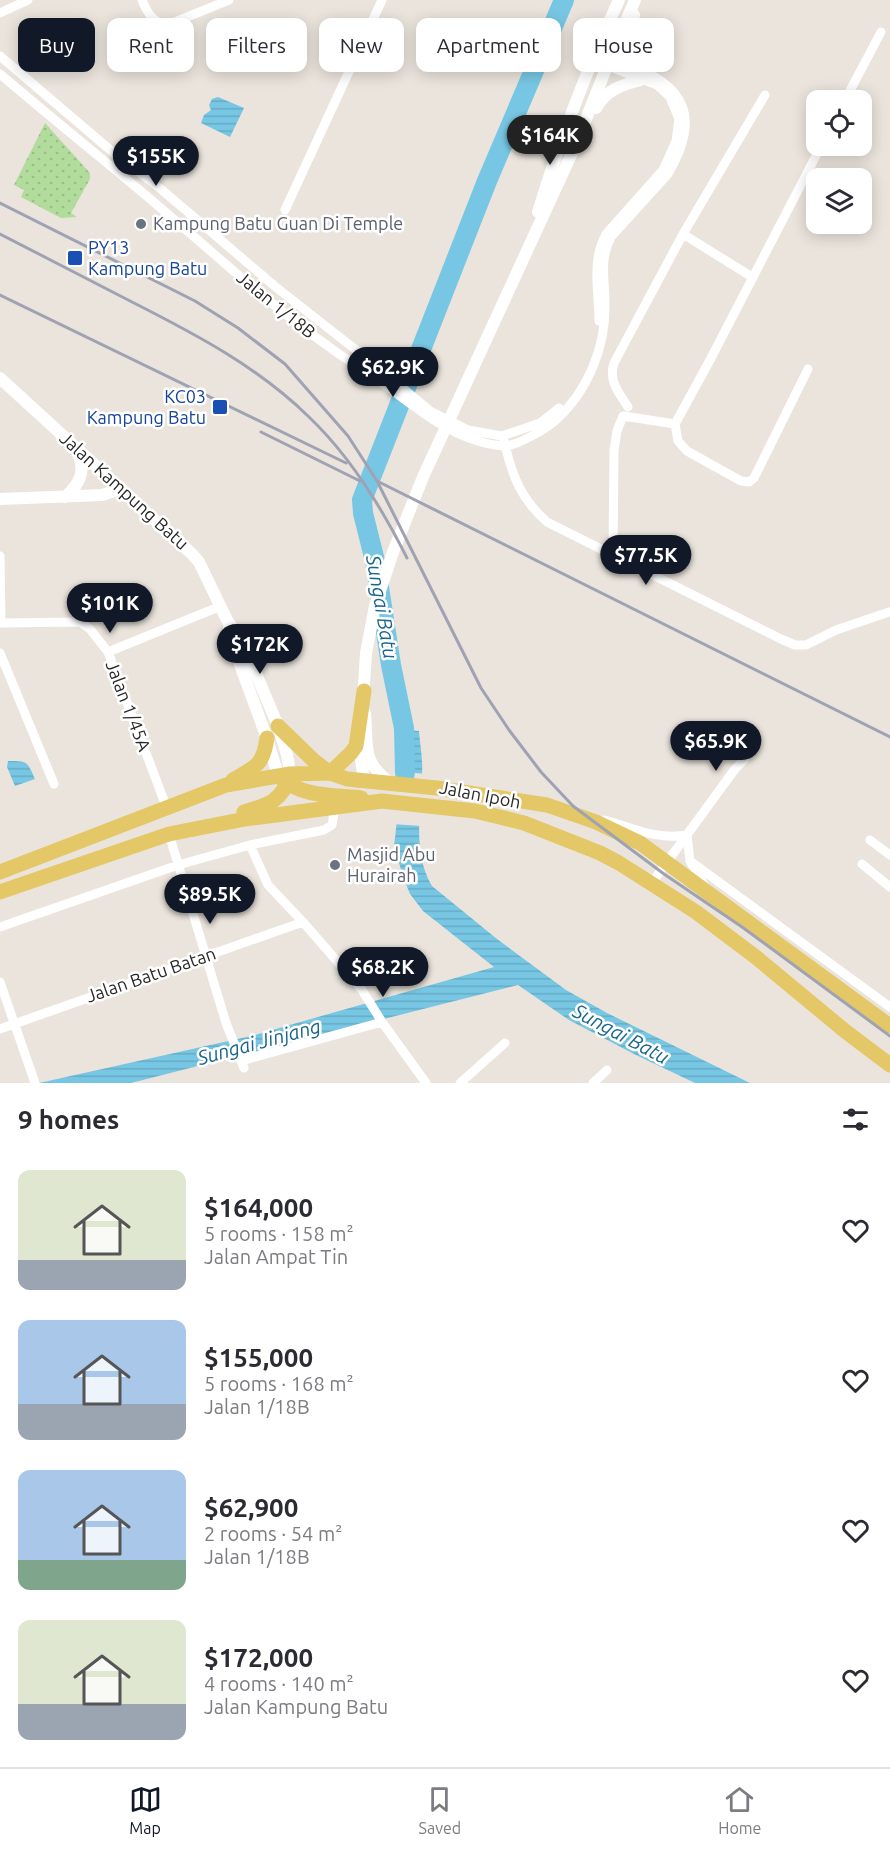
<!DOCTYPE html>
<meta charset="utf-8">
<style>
:root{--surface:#fff;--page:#f7f7f7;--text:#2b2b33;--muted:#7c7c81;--line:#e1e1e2;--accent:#111827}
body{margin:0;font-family:Ubuntu,sans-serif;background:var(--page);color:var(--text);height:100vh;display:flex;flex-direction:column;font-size:22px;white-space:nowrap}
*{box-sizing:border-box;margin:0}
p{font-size:20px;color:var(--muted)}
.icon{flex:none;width:33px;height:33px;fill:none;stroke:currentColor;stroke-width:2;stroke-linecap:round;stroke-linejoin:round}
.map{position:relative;height:1083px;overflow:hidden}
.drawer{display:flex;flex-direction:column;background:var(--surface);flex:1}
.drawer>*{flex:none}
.banner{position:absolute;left:18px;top:18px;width:855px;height:54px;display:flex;gap:12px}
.buttons{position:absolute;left:806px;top:90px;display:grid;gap:12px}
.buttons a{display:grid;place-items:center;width:66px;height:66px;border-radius:12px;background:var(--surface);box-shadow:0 3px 15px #0003;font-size:30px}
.price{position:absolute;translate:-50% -51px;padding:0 14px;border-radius:21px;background:var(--accent);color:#fff;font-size:20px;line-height:39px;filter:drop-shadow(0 2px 3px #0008)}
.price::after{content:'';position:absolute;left:50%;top:36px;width:18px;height:14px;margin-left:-9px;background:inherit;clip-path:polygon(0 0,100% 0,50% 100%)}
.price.on{background:#222;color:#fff}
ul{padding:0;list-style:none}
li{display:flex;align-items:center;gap:18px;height:150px;padding:0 18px}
li span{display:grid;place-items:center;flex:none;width:168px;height:120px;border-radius:12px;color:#555}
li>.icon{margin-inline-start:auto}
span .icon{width:72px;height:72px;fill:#fffc;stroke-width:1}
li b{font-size:26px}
h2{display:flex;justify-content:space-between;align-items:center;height:72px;padding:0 18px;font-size:26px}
.tag{padding:0 21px;border-radius:12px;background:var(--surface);box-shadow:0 3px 15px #0003;font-size:21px;line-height:54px}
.tag.on{background:var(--accent);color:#fff}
.tab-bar{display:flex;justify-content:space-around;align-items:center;height:84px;border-top:2px solid var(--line);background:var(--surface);font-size:16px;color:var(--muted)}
.tab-bar a{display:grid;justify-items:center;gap:3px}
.tab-bar .on{color:var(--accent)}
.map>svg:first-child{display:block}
</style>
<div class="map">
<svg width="890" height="1083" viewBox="0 0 890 1083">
<defs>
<pattern id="grass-dots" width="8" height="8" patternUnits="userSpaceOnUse" patternTransform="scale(1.5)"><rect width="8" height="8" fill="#b2dc9c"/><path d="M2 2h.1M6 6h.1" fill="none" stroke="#99bd86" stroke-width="1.8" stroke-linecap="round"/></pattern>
<pattern id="water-rules" width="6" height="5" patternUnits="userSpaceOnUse" patternTransform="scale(1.5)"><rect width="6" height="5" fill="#77c7e4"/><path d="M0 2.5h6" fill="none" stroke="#67abc4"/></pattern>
</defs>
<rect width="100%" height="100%" fill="#eae4dc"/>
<path fill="url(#grass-dots)" d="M45,123L90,173V179L71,213L77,217L61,218L21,197L24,190L14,185Z"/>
<path fill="url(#water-rules)" d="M218,97L244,108L230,137L201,123L204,115L211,110L209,105L212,99Z
M408,730L419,731C420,745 423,759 422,773C421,810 412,853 432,886L497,939L566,990L607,1013L750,1083H695L636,1055L569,1020L518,985L131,1083H39L251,1036L494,967L423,911L410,894L404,879L394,847L405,746Z
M8,761C28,761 27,761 35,779L15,786L7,767Z"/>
<path fill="#eae4dc" d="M399,771L425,774L421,826L392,824Z"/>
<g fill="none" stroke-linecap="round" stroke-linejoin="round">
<path stroke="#77c7e4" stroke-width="20" d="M405,773L404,728L391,665L375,561L363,513L362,500L487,181L564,0"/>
<path stroke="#fff" stroke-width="9" d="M142,0C147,13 152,20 165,26L229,0
M0,13L28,0
M0,56L115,154L162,190L277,288L374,364L430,411L468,430L502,436L540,423L559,408
M593,60L657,85L670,97L679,119L676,141L663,170L606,234C591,262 599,290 599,321
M0,74C47,114 95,153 143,193C204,244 263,300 328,346C342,357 358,366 373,376C412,404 452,442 503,446C515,447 546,429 555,421C588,391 606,347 605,303C605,279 599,260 611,237L668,174C714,95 661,76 596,50
M845,100L881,32
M285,210L382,0
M683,234L752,277
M628,407C619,393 608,381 614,363L683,234L765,95
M675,424L678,441L687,451L741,481L749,482L754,478L808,369
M504,441C512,475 520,498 547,522L781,639L795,645H806L836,630L889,612
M613,554L614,450L617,431L623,416L675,424L710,360L821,146
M0,556L1,623
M0,623L80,622L90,629L108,652L166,806
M108,652L221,606
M0,653L54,784
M604,820C635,828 654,840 687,835
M169,834L226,1023L244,1068
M687,835L690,861L707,890
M870,840L890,855
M250,845L268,885L303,922L362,990L382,1022L426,1083
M690,861L890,1007
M862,864L890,887
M651,884L735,769L745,759
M0,927L178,865L250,845L324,830L332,825L335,808
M0,982L35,1083
M0,1029L303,922
M241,1061L382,1022
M460,1083L505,1043
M593,1083L607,1070"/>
<path stroke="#fff" stroke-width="12" d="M634,15L631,30L646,71
M596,108C606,90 621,85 641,80
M538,212C560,140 587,69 619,0
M0,378L192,554L199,562L227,620L244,645L278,726L287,755L290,774
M65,497C81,483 86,471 77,451
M0,499L102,495L121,489
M229,627L233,646L267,738L278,775
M363,700L366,653L375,606L393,552L423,477L577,142L611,56L635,0
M365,713C368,748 361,762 392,784
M361,738L360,753L364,781"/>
<path stroke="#e4c766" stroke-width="15" d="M278,726L313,760L330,773
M330,773L351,753L356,746L364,691
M281,778C301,797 335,795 361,798
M233,780C256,766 263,766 267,738
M244,812C268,805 283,801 290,774
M0,872L226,785L290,774L330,773L347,779L437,788L547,805L596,822L640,843L890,1026
M0,892L169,834L245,819L382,801L475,811L524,823L600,853L619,863L696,912L757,958L845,1031L890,1065"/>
<path stroke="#9fa2b2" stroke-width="3" d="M0,203L195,301L238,328L285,364L348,436L377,481L481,688L509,730L541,772L573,806L664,874L742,927L890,1036
M0,234C45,257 89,280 134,303C197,335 258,367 309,417C350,456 382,508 407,558
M0,295L346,463
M261,432L360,481
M377,481L890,737"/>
</g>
<g fill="#6b7280" stroke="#fff" stroke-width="2">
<circle cx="141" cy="224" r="6"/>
<circle cx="335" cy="865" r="6"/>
</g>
<g fill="#1a4fb4" stroke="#fff" stroke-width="2">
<rect x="67" y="250" width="16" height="16" rx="3"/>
<rect x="212" y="399" width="16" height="16" rx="3"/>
</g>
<g text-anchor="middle" stroke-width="5" stroke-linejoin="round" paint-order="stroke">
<g font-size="18" fill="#5b616d" stroke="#fff" text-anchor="start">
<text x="153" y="230">Kampung Batu Guan Di Temple</text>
<text x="347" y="861">Masjid Abu<tspan x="347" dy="21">Hurairah</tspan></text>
</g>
<g font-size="18" fill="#164399" stroke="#fff" text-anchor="start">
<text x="88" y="254">PY13<tspan x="88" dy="21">Kampung Batu</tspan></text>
<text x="206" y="403" text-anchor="end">KC03<tspan x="206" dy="21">Kampung Batu</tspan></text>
</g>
<g font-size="18" fill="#292929" stroke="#fff">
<text transform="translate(276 305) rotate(39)" y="6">Jalan 1/18B</text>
<text transform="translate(124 491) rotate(42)" y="6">Jalan Kampung Batu</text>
<text transform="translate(128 706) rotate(69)" y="6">Jalan 1/45A</text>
<text transform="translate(480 795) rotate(11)" y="6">Jalan Ipoh</text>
<text transform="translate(151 975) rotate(-19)" y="6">Jalan Batu Batan</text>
</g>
<g font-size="20" font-style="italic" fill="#18658d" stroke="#fff">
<text transform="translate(382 607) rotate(80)" y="7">Sungai Batu</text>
<text transform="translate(621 1034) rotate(28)" y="7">Sungai Batu</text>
<text transform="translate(259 1042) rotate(-15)" y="7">Sungai Jinjang</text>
</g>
</g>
</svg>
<div class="buttons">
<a><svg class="icon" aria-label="locate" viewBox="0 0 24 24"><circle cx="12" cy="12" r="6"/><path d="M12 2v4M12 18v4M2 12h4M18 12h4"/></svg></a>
<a><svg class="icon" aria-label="layers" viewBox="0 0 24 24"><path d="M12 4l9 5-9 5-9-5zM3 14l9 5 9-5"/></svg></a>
</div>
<b class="price on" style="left:550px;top:166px">$164K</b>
<b class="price" style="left:156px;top:187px">$155K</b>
<b class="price" style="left:393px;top:398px">$62.9K</b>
<b class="price" style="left:646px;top:586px">$77.5K</b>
<b class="price" style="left:110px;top:634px">$101K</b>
<b class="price" style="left:260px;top:675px">$172K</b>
<b class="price" style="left:716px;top:772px">$65.9K</b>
<b class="price" style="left:210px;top:925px">$89.5K</b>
<b class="price" style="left:383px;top:998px">$68.2K</b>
<div class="banner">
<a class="tag on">Buy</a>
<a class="tag">Rent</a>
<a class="tag">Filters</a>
<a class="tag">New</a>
<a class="tag">Apartment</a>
<a class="tag">House</a>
</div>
</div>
<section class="drawer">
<h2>9 homes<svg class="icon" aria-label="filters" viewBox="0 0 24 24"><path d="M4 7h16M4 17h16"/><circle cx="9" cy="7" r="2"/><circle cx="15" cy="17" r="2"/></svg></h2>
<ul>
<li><span style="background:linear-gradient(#dfe7d0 75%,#9aa5b1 0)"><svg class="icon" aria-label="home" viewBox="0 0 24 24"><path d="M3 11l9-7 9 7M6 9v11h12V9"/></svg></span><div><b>$164,000</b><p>5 rooms · 158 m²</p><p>Jalan Ampat Tin</p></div><svg class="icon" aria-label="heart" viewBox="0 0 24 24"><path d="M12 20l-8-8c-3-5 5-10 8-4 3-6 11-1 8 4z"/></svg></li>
<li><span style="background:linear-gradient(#a9c7e8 70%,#9aa5b1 0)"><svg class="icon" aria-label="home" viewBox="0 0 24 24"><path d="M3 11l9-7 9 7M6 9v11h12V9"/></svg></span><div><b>$155,000</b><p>5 rooms · 168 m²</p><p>Jalan 1/18B</p></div><svg class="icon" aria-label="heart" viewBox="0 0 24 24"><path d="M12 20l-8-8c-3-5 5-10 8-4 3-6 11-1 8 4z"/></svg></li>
<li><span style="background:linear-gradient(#a9c7e8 75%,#7fa58c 0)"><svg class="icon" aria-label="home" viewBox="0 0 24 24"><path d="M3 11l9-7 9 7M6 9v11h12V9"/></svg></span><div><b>$62,900</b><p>2 rooms · 54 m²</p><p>Jalan 1/18B</p></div><svg class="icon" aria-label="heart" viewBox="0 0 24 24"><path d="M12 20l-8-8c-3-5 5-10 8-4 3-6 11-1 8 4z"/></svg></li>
<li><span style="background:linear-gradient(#dfe7d0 70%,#9aa5b1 0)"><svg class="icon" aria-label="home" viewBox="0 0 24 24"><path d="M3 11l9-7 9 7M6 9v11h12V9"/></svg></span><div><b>$172,000</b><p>4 rooms · 140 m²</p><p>Jalan Kampung Batu</p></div><svg class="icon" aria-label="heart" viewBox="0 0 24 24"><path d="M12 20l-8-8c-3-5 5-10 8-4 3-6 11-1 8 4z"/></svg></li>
</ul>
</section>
<nav class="tab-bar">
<a class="on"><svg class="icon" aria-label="map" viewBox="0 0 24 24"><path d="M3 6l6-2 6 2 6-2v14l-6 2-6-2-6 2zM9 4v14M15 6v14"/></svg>Map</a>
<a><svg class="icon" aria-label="saved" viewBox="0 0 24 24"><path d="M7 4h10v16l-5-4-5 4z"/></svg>Saved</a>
<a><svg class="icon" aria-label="home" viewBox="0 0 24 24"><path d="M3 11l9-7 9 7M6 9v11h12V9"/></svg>Home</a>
</nav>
